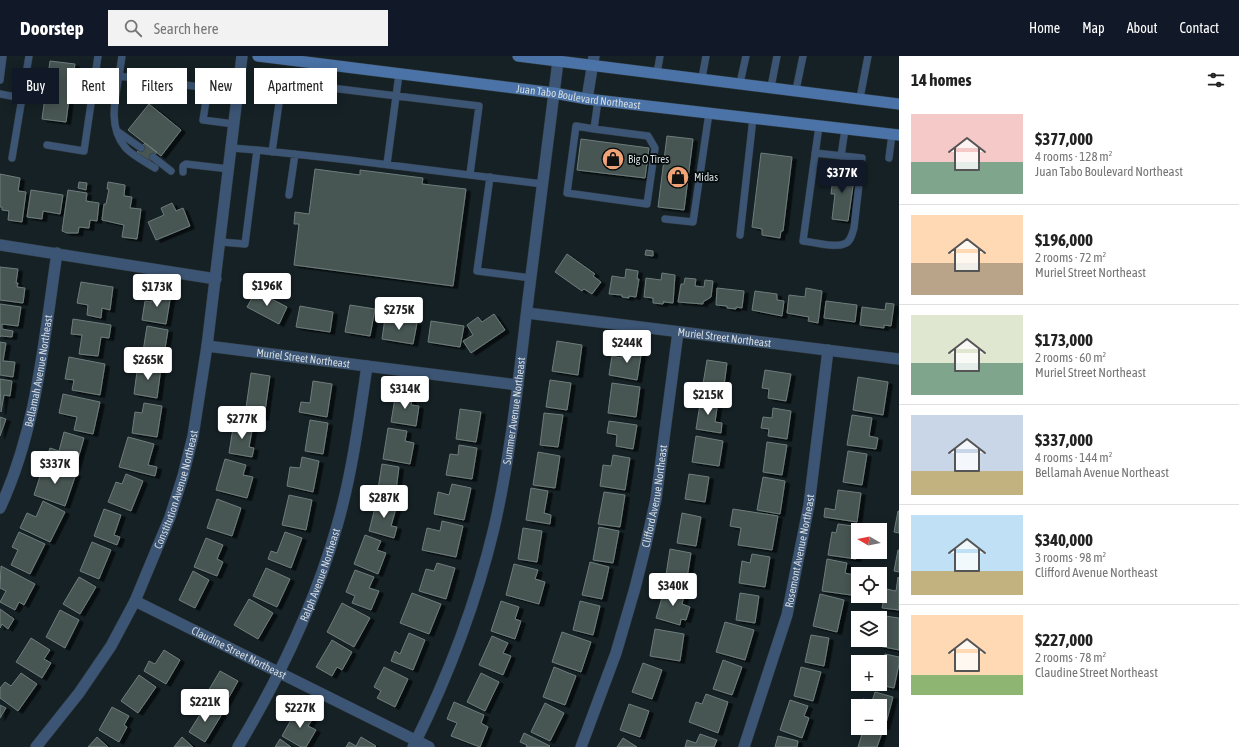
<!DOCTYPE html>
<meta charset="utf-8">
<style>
:root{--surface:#fff;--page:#f2f2f2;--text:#222;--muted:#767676;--line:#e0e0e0;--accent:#111827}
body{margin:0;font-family:"Asap Condensed",sans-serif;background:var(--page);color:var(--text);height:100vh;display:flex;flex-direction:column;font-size:15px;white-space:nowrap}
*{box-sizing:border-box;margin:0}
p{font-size:13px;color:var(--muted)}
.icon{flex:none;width:22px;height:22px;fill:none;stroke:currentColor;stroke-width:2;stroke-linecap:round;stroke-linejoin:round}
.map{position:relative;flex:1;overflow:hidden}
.drawer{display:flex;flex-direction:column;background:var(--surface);width:340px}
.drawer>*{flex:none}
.hud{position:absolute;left:12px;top:12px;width:380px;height:36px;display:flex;gap:8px}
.needle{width:26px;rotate:279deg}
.buttons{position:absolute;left:851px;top:467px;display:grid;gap:8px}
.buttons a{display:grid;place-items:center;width:36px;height:36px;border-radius:0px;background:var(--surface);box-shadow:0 2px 10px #0003;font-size:20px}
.price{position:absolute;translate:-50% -34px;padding:0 9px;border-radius:4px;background:#fff;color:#222;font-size:13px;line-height:26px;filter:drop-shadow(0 1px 2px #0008)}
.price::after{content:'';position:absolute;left:50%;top:24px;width:12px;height:9px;margin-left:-6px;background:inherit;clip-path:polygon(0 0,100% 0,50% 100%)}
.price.selected{background:var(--accent);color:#fff}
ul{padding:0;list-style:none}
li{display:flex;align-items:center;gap:12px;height:100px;padding:0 12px}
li+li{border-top:1px solid var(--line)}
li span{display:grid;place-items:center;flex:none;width:112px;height:80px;border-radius:0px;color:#555}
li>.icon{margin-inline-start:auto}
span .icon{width:48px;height:48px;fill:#fffc;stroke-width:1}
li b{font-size:17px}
h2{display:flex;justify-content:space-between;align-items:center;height:48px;padding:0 12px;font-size:17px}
.chip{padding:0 14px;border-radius:0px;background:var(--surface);box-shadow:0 2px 10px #0003;font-size:14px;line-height:36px}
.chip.selected{background:var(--accent);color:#fff}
header{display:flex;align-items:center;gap:24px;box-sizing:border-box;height:56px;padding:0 20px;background:var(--accent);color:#fff}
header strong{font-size:19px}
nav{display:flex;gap:22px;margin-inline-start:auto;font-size:14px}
.search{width:280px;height:36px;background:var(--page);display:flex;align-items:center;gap:10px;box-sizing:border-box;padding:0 14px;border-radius:0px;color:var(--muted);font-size:15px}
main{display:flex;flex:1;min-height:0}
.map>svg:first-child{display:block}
</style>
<header>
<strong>Doorstep</strong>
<div class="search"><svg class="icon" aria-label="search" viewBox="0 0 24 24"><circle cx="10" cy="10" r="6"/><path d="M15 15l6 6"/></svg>Search here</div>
<nav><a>Home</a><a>Map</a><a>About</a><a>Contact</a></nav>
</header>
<main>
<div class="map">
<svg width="899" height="691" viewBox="0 0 899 691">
<defs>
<filter id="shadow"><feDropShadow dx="4.5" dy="2.5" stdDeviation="0" flood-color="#0009"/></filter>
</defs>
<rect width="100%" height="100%" fill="#152125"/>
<path fill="#465553" stroke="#6e7d7b" filter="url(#shadow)" d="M50,5L75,8L72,27H69L68,35H70L66,66L42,63Z
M149,48L181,74L161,100L128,74Z
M667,80L693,83L684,154L658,151Z
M581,83L649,92L645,122L577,114Z
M145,87L157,96L149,106L137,96Z
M761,97L792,101L783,175H781L780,182L762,179V173L752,171Z
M315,113L360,119V114L423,122L422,128L466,133L453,230L294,209L299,168H294L295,156L309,158Z
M834,113L855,116L848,165L832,163L835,138H831Z
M0,118L20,122L18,135L26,136L22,166L8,164L9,155L2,154V151H0Z
M79,126L87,127L86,134L78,132Z
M108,126L125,129L124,140L132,141L130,152L141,153L137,183L122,181L124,169L102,164L104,148H106L109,133H107Z
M31,134L63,139L60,158L43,155L42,163L27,161Z
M68,134L87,137L86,145L99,147L97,165L90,164L89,172L79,171L78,177H67L62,175Z
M172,147L176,155L183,152L190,170L156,184L148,166L164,159L161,152Z
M646,194L653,195V200L645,199Z
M567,198L595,218L593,220L601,226L592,238L584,233L582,235L555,216Z
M0,211L18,213L16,227H18L17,231L25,232L23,247L0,244Z
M626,213L638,215L637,223H639L636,241L629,240V242L622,241V239L609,238L612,220L625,222Z
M662,217L675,219L673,247L664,246V245L663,248L653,247V242L644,241L646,222L661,224Z
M685,222L696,223L695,230L704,231L705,224L713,225L711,241L703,246V248L678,246L681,228H684Z
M81,226L113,231L110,254L102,252L101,262L87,259L88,249L77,247Z
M717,232L744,235L742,252L736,251V253L727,252V250L716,249Z
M806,232L822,235L818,267L808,265L809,261L787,257L789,239L805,241Z
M153,235L171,238L166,268L142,264L145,245L151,246Z
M256,235L287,251L279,268L247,251Z
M755,235L777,238V244L784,245L782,260L752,254Z
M826,245L857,249L855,266L824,262Z
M886,247L894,248L891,270L884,269V272L860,269L862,251L885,254Z
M0,248L21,251L18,270L2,268V273L13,275L12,281L1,280L0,281Z
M350,249L375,253L370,280L345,276Z
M300,250L333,256L330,276L296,271Z
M494,258L505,274L471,297L463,285L473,279L467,269L478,261L482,266Z
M385,262L417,267L413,288L382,283Z
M73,263L111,269L109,282L101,281L98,300L79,298L82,279L71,278Z
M431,265L464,270L460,291L428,286Z
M147,270L168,274L163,305L142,302Z
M557,285L582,289L578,319L552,315Z
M0,286L6,287L3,305L15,306L13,321L0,319Z
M623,290L642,293L637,324L609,319L612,300L621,302Z
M69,301L105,308L100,339L72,334L74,324L65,323Z
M707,304L727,307L723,337L702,334Z
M138,308L161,312L157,342L134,338Z
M765,314L791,318L786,345L768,342L769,333L762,332Z
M251,317L270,320L264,362L245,359Z
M858,321L888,326L883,359L853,354Z
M0,323L12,325L10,340L4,339L1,356Z
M550,324L571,327L567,354L546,351Z
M313,325L332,328L327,361L299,356L301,346L310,347Z
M612,327L640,331L636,361L608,357Z
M396,336L413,339L411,349L419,350L416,370L391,366Z
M63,338L100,346L93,378L74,374L77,361L59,357Z
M701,342L718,345L715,366L722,367L721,377L696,373Z
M144,347L162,350L157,381L132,377L135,356L142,357Z
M773,352L791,355L787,383L768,380L769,373L761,372L763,361L772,362Z
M460,353L481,356L476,386L456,383Z
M544,357L563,359L558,391L540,389Z
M852,359L872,362L869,380L878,382L876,393L847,389Z
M0,361L6,363L0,380Z
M310,364L328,367L323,398L305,395Z
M609,365L637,369L633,393L616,390L617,379L607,377Z
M234,366L253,369L249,391L254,392L252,401L229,397Z
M388,372L407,375L405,385L414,387L410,408L383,403Z
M64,376L84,382L75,413L46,404L50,392L59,395Z
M696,380L723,385L719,410L692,406Z
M128,381L154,388L148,409L157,411L155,420L119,411Z
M767,386L787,389L782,419L763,416Z
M459,389L477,392L472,423L446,419L450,398L458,399Z
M848,395L867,398L862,429L843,426Z
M538,396L560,400L555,432L533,429Z
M613,399L630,402L625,434L600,430L603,409L611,410Z
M302,401L319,405L313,436L287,430L290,411L300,412Z
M225,403L246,409L243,419L253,421L247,442L216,434Z
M44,408L76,418L65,450L34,439Z
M382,408L399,411L396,434L402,435L400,443L377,439Z
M126,418L143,425L131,455L108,446L116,426L122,428Z
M689,418L709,421L705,446L685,443Z
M763,421L785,425L780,458L757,454Z
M452,428L471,432L464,464L434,458L438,436L449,439Z
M531,432L548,435L544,457L551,459L550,468L526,464Z
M838,434L861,437L857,466L824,461L825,452L835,454Z
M604,436L625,439L620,471L598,468Z
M289,439L312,444L306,474L282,469Z
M217,443L241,452L232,480L207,472Z
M377,444L397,449L391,470L397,471L394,482L369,475Z
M43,445L65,456L50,486L20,472L27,457L36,461Z
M104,453L121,459L114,479L120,481L117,489L94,480Z
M733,453L778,460L772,494L738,489L741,472L730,470Z
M898,455H899V477L894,476Z
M682,457L701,461L696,490L677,487Z
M442,465L463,470L456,501L422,494L427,472L440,475Z
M838,468L861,471L860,474H858V488L856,503L828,499L832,476L836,477Z
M599,471L619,475L613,507L593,504Z
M523,472L542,475L537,506L518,503Z
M19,476L45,488L30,518L11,509L18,494L12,491Z
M285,476L302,482L291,512L268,503L271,495L277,497Z
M365,479L381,485L377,494L386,497L378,518L354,508Z
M206,482L223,489L217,503L223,506L217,520L194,511Z
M92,486L111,494L99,523L80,515Z
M670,493L691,497L687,522L666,519Z
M898,494H899V516L894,515Z
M752,498L770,501L765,531L739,527L742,505L750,507Z
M827,503L847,507L845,517L854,519L851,539L822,535Z
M590,506L609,511L602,543L582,539Z
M437,507L455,512L446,543L419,535L426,513L434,515Z
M514,508L538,514L535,523L545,526L539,548L506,539Z
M1,510L35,528L24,549L19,546L15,554L0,546L6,535L0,532Z
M266,512L290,523L277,551L253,540Z
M355,514L374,521L369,532L379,535L371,554L352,547L355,540L346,536Z
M193,515L209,524L195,552L179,544Z
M79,521L96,531L80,558L63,548Z
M898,521L899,522V554L882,552L886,533L896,535Z
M665,532L685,537L682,548L690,551L686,564L681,563L680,569L656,562Z
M412,537L441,548L429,578L400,567Z
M740,537L759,540L755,567L736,564Z
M820,538L844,544L837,576L813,570Z
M249,543L273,557L258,583L234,569Z
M501,545L519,551L515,563L521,565L515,583L491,575Z
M580,545L600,550L593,579L573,574Z
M342,547L370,562L354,591L327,576Z
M0,553L14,563L8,573L2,568L0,572Z
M60,554L79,564L65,592L46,581Z
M885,560L899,562V594L879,590Z
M725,566L754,574L745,604L716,596Z
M655,573L684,578L680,605L650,600Z
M562,576L591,586L581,616L552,606Z
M409,577L425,584L413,614L391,605L395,595L400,598Z
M811,579L829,582L824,610L805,606Z
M492,580L508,587L503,597L511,600L503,619L479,609Z
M31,582L50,594L44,603L51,607L42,622L16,606Z
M332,584L352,596L342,614L337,611L332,620L316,611Z
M164,594L180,604L166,628L144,615L149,605L155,608Z
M885,598L899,601V608L894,632L875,628H880V607H883Z
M723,604L742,611L732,639L713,633Z
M643,607L662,614L652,643L632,636Z
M384,611L408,623L395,651L377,642L381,635L374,631Z
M554,611L576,620L565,649L543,641Z
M801,611L821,616L813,645L794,640Z
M220,615L238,625L223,652L204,642Z
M21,617L37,628L18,655L0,642V632L5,626L11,630Z
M481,617L499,626L485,655L467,646Z
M139,619L156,631L138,657L121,645Z
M875,636L893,641L885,671L880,670V650H861L863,643L872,645Z
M706,638L728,646L718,677L689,666L696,646L702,648Z
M790,644L808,650L804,660L809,662L802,682L780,674Z
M454,646L484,659L481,667L488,671L480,691L451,680L457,667L447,663Z
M545,647L564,657L550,685L531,676Z
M629,648L649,655L640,681L620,674Z
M0,649L6,652L0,662Z
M206,649L222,658L205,686L189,676Z
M112,651L129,660L124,669L127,671L119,686L99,674Z
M297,653L313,662L308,670L316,674L306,691H301L282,680Z
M864,672L882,677L877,691H858Z
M524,677L550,690L549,691H526L527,689L520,686Z
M700,678L717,684L714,691H685L687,684L696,687Z
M778,680L798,685L797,691H775Z
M97,681L108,691H88Z
M182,681L193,691H174Z
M361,681L376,690L375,691H346L349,686L356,690Z
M623,682L637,691H617Z
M280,683L291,691H275Z"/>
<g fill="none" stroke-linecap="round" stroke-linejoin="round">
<g stroke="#303b3f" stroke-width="8">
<path id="service" d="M122,0L119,20L208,32L203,64L234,68
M657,17L660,0
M119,20C115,43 108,71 125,91C130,98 147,107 155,112
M702,22L706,0
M0,24L3,0
M740,27L746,0
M771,31L777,0
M796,34L803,0
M0,38L22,42
M860,42L868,0
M594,73L648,80L655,92L647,148L567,137L576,70L594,73L598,44
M117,75L141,92
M47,89L84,95L98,0
M257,94L349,104L543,128
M272,96L282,26L479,50L470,118
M815,97L862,102L854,172C852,178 851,186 844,188C835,192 813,186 803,185L819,70
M841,100L845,73
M153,101L171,115
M12,102L29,0
M889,102L892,78
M387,108L399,18
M183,116V110L186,108L229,113
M490,121L477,215L531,222
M289,139L295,98
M665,163L693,166L709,57
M740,179L753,62
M221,186L245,188L257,94L232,92"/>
</g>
<g stroke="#303b3f" stroke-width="12">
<g id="minor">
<path d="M587,43L594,0"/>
<path d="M0,189L216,223"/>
<path id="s1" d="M527,257L899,303"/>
<path id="s2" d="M207,290L518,329"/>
<path id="s3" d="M0,452C37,373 44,283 57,197"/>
<path id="s4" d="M135,545L429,691"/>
<path id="s5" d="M238,691C279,622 315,548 337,470C352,418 359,364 367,310"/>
<path id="s6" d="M413,691C448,621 476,547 494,472C511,398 519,319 528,244C538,164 548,84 558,5"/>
<path id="s7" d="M581,691L616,597L635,532L646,488L656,443L678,276"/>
<path id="s8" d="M744,691L787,559L809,449L828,294"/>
</g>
</g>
<g stroke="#303b3f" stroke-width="12">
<g id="tertiary">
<path id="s9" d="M36,691L79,637L111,590L135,545L170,461L183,420L193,380L207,290L242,0"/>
</g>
</g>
<g stroke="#303b3f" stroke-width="12">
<g id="secondary">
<path id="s10" d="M258,0L554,37L587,43L899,79"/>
<path d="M518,0L899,48"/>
</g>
</g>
<use href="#service" stroke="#3c5575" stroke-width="7"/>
<use href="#minor" stroke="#3c5575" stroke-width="11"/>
<use href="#tertiary" stroke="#3c5575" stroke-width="11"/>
<use href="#secondary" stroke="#4b73a7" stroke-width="11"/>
</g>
<defs>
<g id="shop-disc" transform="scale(1.15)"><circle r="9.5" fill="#efa377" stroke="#050a0b"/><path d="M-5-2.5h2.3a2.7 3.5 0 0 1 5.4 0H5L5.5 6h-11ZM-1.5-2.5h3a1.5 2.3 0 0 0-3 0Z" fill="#111"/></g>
</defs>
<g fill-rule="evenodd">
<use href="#shop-disc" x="613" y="103"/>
<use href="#shop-disc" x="678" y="121"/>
</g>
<g text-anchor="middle" stroke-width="3.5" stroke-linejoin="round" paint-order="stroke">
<g font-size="11" fill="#d4dcdf" stroke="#050a0b">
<text dy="4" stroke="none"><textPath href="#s10" startOffset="323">Juan Tabo Boulevard Northeast</textPath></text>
<text dy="4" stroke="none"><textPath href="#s1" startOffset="199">Muriel Street Northeast</textPath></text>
<text dy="4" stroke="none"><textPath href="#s2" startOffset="97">Muriel Street Northeast</textPath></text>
<text dy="4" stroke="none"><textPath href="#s3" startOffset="143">Bellamah Avenue Northeast</textPath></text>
<text dy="4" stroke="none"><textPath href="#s6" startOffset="353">Summer Avenue Northeast</textPath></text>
<text dy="4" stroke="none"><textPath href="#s9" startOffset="296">Constitution Avenue Northeast</textPath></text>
<text dy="4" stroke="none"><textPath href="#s7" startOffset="262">Clifford Avenue Northeast</textPath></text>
<text dy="4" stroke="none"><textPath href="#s8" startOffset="204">Rosemont Avenue Northeast</textPath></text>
<text dy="4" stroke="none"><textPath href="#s5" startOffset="191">Ralph Avenue Northeast</textPath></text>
<text dy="4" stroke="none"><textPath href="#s4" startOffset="116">Claudine Street Northeast</textPath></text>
</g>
<g font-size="11" fill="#d4dcdf" stroke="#050a0b" text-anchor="start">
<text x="628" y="107">Big O Tires</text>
<text x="694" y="125">Midas</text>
</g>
</g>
</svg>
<div class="buttons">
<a><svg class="needle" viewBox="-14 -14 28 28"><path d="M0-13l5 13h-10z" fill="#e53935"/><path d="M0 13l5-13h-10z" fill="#767676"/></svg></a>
<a><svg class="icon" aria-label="locate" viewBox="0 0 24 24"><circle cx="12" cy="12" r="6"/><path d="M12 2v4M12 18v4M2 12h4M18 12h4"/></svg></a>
<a><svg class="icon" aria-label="layers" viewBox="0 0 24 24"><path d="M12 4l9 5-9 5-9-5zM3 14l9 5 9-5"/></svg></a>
<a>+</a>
<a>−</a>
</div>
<b class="price selected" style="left:842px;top:138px">$377K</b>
<b class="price" style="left:267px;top:251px">$196K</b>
<b class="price" style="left:157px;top:252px">$173K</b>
<b class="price" style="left:399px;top:275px">$275K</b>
<b class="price" style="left:627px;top:308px">$244K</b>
<b class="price" style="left:148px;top:325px">$265K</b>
<b class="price" style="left:405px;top:354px">$314K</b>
<b class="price" style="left:708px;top:360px">$215K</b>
<b class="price" style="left:242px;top:384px">$277K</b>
<b class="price" style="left:55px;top:429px">$337K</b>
<b class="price" style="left:384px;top:463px">$287K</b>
<b class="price" style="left:673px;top:551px">$340K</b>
<b class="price" style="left:205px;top:667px">$221K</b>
<b class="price" style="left:300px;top:673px">$227K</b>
<div class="hud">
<a class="chip selected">Buy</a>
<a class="chip">Rent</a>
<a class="chip">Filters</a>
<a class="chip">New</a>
<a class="chip">Apartment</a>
</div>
</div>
<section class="drawer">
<h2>14 homes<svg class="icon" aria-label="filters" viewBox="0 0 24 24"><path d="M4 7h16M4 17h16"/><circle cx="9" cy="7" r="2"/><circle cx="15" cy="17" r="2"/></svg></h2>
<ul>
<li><span style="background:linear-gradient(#f6c9c9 60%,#7fa58c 0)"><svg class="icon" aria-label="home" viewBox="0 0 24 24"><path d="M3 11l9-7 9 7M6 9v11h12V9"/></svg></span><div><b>$377,000</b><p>4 rooms · 128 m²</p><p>Juan Tabo Boulevard Northeast</p></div></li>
<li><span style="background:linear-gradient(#ffd9b3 60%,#b9a48a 0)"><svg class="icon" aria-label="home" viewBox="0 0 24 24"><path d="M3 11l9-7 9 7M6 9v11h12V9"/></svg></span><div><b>$196,000</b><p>2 rooms · 72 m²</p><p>Muriel Street Northeast</p></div></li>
<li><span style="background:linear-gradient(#dfe7d0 60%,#7fa58c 0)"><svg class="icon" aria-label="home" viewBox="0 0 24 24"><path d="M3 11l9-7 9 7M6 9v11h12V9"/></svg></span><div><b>$173,000</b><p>2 rooms · 60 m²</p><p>Muriel Street Northeast</p></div></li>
<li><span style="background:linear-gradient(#c9d6e8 70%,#c2b280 0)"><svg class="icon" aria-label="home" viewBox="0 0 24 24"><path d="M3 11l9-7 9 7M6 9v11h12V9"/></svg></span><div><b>$337,000</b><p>4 rooms · 144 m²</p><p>Bellamah Avenue Northeast</p></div></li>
<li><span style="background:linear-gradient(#bfe0f5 70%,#c2b280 0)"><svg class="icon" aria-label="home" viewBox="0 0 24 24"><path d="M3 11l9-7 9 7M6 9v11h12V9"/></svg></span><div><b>$340,000</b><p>3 rooms · 98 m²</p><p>Clifford Avenue Northeast</p></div></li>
<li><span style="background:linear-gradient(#ffd9b3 75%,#8fb573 0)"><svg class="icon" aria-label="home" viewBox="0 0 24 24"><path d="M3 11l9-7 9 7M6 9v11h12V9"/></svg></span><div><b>$227,000</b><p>2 rooms · 78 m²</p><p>Claudine Street Northeast</p></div></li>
</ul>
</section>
</main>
